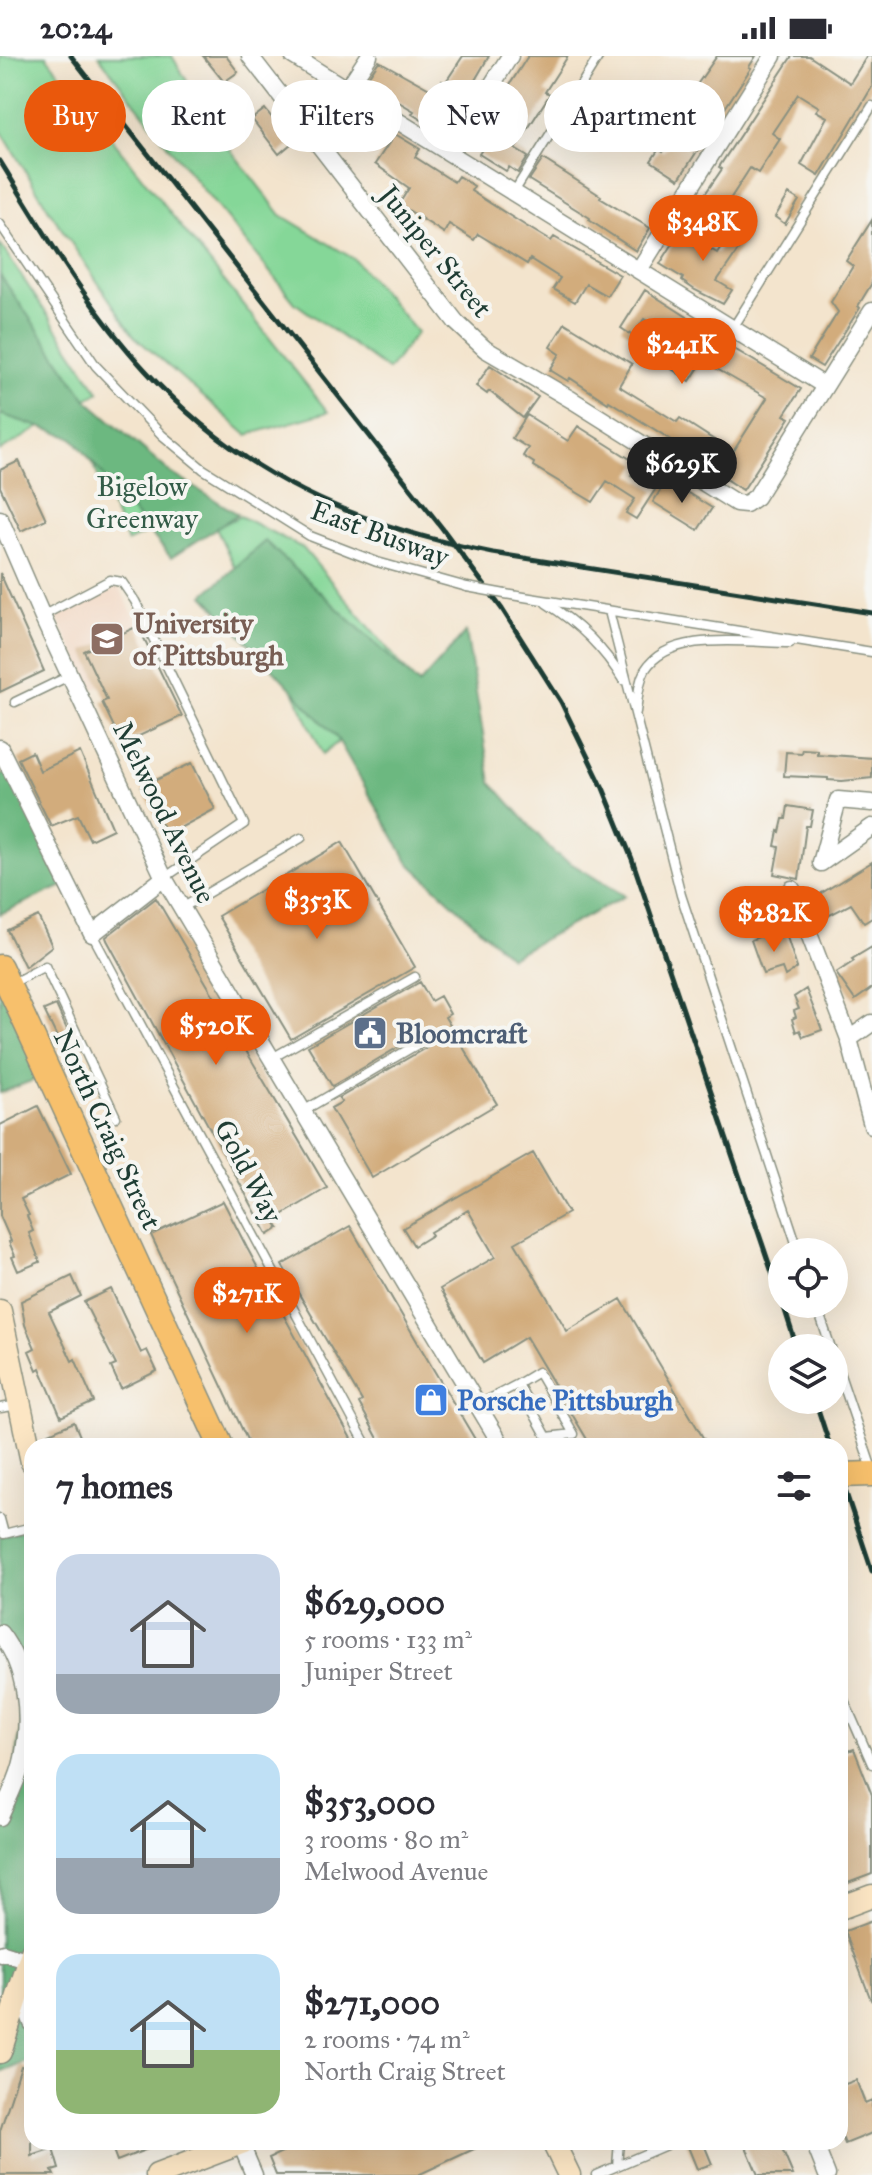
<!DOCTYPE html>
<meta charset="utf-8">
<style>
:root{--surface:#fff;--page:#f2f2f3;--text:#2b2b33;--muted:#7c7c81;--accent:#ea580c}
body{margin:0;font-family:"IM FELL Great Primer",serif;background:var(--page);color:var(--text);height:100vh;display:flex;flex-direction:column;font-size:30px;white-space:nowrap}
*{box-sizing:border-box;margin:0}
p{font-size:26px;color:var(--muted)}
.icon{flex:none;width:44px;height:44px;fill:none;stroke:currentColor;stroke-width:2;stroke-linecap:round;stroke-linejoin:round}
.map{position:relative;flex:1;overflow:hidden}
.details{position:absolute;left:24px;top:1382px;width:824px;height:712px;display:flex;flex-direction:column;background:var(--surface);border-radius:24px;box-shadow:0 8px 32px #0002}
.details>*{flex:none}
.banner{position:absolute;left:24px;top:24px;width:824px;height:72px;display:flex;gap:16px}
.buttons{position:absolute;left:768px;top:1182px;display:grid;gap:16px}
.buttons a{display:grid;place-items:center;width:80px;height:80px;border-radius:50%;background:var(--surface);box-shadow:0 8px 32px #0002;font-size:40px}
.price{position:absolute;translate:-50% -68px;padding:0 18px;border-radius:28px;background:var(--accent);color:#fff;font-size:26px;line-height:52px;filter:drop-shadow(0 2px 4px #0008)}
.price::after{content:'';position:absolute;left:50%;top:48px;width:24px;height:18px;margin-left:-12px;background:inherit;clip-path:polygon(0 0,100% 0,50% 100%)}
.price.on{background:#222;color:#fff}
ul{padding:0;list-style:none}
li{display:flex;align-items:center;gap:24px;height:200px;padding:0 32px}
li span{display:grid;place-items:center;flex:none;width:224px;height:160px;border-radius:24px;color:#555}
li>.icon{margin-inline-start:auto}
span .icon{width:96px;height:96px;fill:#fffc;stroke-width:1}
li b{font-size:34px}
h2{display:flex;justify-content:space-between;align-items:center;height:96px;padding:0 32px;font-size:34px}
.pill{padding:0 28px;border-radius:36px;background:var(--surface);box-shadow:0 8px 32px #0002;font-size:28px;line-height:72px}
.pill.on{background:var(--accent);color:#fff}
.status{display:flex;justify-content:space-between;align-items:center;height:56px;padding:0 40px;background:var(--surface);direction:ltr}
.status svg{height:22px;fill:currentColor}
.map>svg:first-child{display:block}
</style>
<div class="status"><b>20:24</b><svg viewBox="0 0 49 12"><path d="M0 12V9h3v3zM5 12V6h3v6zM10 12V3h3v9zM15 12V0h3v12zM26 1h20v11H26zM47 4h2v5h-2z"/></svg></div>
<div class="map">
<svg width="872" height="2119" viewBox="0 0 872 2119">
<rect width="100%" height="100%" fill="#f6f6f2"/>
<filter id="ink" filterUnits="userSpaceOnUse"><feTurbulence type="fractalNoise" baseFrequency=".0125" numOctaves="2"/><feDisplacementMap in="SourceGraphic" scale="16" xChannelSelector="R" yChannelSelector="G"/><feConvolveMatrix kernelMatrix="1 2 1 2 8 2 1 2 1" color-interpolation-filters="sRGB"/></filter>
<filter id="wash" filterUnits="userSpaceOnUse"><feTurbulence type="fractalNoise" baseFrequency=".006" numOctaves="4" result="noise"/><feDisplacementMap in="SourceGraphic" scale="32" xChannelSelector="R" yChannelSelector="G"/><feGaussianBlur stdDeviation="1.8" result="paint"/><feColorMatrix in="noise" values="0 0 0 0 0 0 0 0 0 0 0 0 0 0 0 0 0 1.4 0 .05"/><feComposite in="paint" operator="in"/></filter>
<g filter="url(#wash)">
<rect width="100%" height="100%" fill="#f3e4cd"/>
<path fill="#f2d4be" d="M119,531L157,605L93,633L56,560Z"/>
<path fill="#85d798" stroke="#528a66" stroke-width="2" d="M0,0H46L328,356L247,379L134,280L49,154L0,73Z
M99,0H172L219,79L281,159L354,203L417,276L388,314L295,247L175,99Z
M0,188L99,336L0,395Z
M81,381L186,459L127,486Z
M240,460L303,492L415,625L323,698L216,472Z"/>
<path fill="#6cb880" stroke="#467a5a" stroke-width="2" d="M0,219L86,343L171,417L238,458L171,502L73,382L0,358Z
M265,485L419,628L466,576L491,726L554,797L625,840L510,901L408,806L337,682L204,539Z
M11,715L67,828L0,858V720Z
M0,911L50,1018L0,1037Z
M32,1472V1896L20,1932L32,1944V2004L0,2017V1761L13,1731L25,1635L0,1577V1480Z"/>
<g id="blocks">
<path fill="#d2ac7b" d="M203,0H226L238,16L224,26Z
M463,0H489L467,38L465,37L448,62L454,66L446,79L412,58L414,55L365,26L379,5L435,36L442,25L445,27Z
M528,0H568L545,36L550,38L515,93L528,101L518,117L509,111L506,115L479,98L483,92L473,86Z
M717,0H756L749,11L751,12L679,123L651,105L659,93L663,96L673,83L704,36L696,30Z
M792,0H809L850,27L867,0H872V31L819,120L801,109L827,61L816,55L819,51L798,38L772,77L780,83L758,117L750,112L725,151L705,138L722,113L719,111Z
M347,48L358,54L344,79L333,73Z
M265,53L292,87L279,98L252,63Z
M395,78L420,93L415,101L454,126L458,120L474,130L471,135L526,170L551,185L554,181L620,219L607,240L586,228L575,246L553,233L560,222L530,203L527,208L478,178L474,184L449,168L444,177L399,148L409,132L375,108Z
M543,103L601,140L600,142L650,172L636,195L589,164L590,162L529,124Z
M789,138L799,144L785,168L775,161Z
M872,164V227L858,250L860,252L822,311L809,303L838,256L831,246L853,210L846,205Z
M733,172L747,181L717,225L732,234L723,248L695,234L682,225L683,222L660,208L681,175L717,197Z
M645,234L692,264L701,273L801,333L784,359L790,362L743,434L695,402L697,400L609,345L608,347L570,322L568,325L550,314L560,298L550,291L565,267L632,308L619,330L677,366L680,362L733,396L767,342L703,305L690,325L667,310L681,287L644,263L633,280L621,272Z
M490,309L538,341L523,362L489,335L487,338L476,330Z
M527,359L568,385L578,370L638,408L631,419L655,434L636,463L626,457L635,443L607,425L593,446L533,410L534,407L523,400L528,392L512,382Z
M19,405L46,463L21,475L0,431V414Z
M667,424L712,452L698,474L653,446Z
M0,517L44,615L0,636Z
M138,570L182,660L122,688L102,646L107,644L84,595Z
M802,693L817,694V698L872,702V722L842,725L828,724V722L784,720L786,696L801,697Z
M32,696L40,715L80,696L113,773L90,784L78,759L51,770L18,703Z
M192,707L215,753L167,779L141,731Z
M788,750L813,754L810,770H806L799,823L774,818L779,791L775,790L778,775L780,776L783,763H786Z
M342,786L415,911L291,983L218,860Z
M872,806V862L864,867L851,848L824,862L812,843Z
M156,842L327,1132L274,1164L279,1172L268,1179L107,884L106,881Z
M38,860L52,890L25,911L7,874Z
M768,877L770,884L786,878L797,912L785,920L782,912L763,918L751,884Z
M872,891V932L855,944L836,917L854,905L852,903Z
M420,926L431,945L440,940L450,958L445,961L497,1048L372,1122L331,1052L342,1046L339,1042L427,991L429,982L426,979H419L332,1030L308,990Z
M806,933L822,974L803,981L800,974L796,976L792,963L796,961L794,955L799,953L794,941Z
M56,949L74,989L63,994L44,954Z
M38,1050L71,1118L21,1143L29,1159L27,1160L33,1175L29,1177L40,1206L18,1215L12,1201L15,1200L9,1186L11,1185L0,1160V1069Z
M533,1097L568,1157L515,1187L567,1275L621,1243L708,1390H591L526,1281L483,1307L440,1233L495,1201L468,1154L430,1176L432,1179L414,1190L403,1172Z
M223,1145L247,1192L355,1390H250L151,1179Z
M350,1170L429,1306L479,1390H382L359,1347L362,1345L282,1209Z
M72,1220L81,1240L49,1256L72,1305L75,1303L94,1346L61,1361L40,1312L37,1314L29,1295L35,1292L25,1269L21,1245Z
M111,1233L141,1297L147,1294L157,1315L121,1333L111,1311L116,1309L84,1246Z
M74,1366L82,1385L71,1390H55L49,1377Z
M854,1693L872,1739V1818L840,1830V1698Z
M872,1865V1943L871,1944L845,1875Z
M21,2010L31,2013L32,2018V2100L53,2093L59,2113L52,2115L54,2119H0V2075Z
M856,2024L865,2047L872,2044V2077L845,2088L840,2076V2030Z
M110,2086H163V2087L117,2105Z
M303,2086H310L313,2093L328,2086H489L418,2119H276L269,2102Z
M686,2086H703L712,2108L697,2113Z
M744,2086H779L793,2119H758Z"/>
</g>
</g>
<g filter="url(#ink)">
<use href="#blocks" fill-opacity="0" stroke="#899080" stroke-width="2"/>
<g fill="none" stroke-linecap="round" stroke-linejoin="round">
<g stroke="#899080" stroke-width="11">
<path id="service" d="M514,136L599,0
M0,168L96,310L162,379L203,413L310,480L377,506L467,531
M733,272L872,50
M505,538L872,596
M546,547C578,567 604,592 623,624
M609,555L681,839L799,1196
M42,560L110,524L122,526L135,545L244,768L164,822
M15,646L69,620
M636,656C638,642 638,627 645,614C670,573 748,587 790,587
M182,852L301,782
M92,878L367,1390
M9,929L45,910L116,1061
M272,1002L415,921
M303,1055L423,985
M816,1248L831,1292
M834,1301L872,1413
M478,1349L518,1328L547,1381L574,1378L538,1316L518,1328
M0,1352L19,1349
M0,1463L4,1478L32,1471
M840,1635L872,1708
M617,2110L619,2086
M596,2119L673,2086"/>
</g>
<g stroke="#899080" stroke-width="19">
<path id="minor" d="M250,0L456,266L485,293L572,344L736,447L746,448L756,441L872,255
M293,0L825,330
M348,32L369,0
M450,96L510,0
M639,214L773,0
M0,463L42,560L164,822L502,1390
M0,692L92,878L164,822
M821,807L838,744L872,747
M821,807L872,771
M792,833L849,983L872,1069
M849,983L872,967
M0,1577C27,1612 31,1660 23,1702C19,1723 8,1742 0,1761
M0,1898L4,1897L29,1905
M20,1932L32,1967
M240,2086L254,2119
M814,2086L827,2119"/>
</g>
<g stroke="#899080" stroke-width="25">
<path id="secondary" d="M0,1255L32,1406
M840,1852L872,1840
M0,1996L32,1896
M553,2086L569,2119
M157,2119L244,2086"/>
</g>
<g stroke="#899080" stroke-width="27">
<path id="primary" d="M0,911L221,1390
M840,1419L872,1418"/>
</g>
<use href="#service" stroke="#fff" stroke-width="8"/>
<use href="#minor" stroke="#fff" stroke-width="16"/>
<use href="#secondary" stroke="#fce6c4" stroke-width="22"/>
<use href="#primary" stroke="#f7c06c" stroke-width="24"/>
<path stroke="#1f3d34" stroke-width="5" d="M71,0L442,472L502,553L561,646L603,732L632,803L782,1246
M0,105C44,176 88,252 145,314C242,421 354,469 493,497L872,557
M783,1248L797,1292
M815,1344L830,1390
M840,1419L872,1515"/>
<g stroke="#899080" stroke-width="11" stroke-linecap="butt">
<path id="service-bridge" d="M467,531L505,538"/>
</g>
<use href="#service-bridge" stroke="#fff" stroke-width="8"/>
</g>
</g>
<defs>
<g id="university-square" transform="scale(1.8)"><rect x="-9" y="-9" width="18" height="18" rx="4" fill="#8d6e63" stroke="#f6f6f2"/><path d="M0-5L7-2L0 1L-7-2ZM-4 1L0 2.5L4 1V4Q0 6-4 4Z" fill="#fff"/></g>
<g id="civic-square" transform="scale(1.8)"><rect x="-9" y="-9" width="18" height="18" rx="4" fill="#5c6f8a" stroke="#f6f6f2"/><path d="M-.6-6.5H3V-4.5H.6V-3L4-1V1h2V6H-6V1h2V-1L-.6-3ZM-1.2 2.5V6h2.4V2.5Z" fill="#fff"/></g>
<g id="shop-square" transform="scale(1.8)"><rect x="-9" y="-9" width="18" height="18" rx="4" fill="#3f7fe0" stroke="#f6f6f2"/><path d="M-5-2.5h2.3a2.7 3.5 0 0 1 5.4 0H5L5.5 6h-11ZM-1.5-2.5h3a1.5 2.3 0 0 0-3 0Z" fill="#fff"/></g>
</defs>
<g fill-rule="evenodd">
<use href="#university-square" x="107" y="583"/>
<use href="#civic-square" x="370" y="977"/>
<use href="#shop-square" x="431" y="1344"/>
</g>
<g text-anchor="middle" stroke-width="8" stroke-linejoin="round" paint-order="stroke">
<g font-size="28" fill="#1f3d34" stroke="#f6f6f2">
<text transform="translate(436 195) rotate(51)" y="10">Juniper Street</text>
<text transform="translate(380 477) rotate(20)" y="10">East Busway</text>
<text transform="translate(165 756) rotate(64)" y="10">Melwood Avenue</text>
<text transform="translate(108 1073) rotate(65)" y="10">North Craig Street</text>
<text transform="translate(249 1115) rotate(62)" y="10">Gold Way</text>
</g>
<g font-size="28" fill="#335c48" stroke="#f6f6f2">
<text x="142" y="440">Bigelow<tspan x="142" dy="32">Greenway</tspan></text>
</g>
<g font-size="28" font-weight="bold" fill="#785e54" stroke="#f6f6f2" text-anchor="start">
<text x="133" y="577">University<tspan x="133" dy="32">of Pittsburgh</tspan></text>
</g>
<g font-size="28" font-weight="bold" fill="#4e5e75" stroke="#f6f6f2" text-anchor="start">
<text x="396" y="987">Bloomcraft</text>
</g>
<g font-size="28" font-weight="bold" fill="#366cbe" stroke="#f6f6f2" text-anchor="start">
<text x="457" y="1354">Porsche Pittsburgh</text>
</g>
</g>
</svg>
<div class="buttons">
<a><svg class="icon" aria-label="locate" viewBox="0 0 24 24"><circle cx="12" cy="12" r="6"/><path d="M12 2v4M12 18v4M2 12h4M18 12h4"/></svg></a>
<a><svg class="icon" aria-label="layers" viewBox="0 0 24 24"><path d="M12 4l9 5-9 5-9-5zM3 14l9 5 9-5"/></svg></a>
</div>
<b class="price" style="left:703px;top:207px">$348K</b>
<b class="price" style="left:682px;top:330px">$241K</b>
<b class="price on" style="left:682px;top:449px">$629K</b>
<b class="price" style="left:317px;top:885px">$353K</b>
<b class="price" style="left:774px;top:898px">$282K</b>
<b class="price" style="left:216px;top:1011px">$520K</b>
<b class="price" style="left:247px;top:1279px">$271K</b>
<div class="banner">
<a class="pill on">Buy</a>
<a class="pill">Rent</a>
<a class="pill">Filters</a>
<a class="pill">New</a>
<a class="pill">Apartment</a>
</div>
<section class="details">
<h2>7 homes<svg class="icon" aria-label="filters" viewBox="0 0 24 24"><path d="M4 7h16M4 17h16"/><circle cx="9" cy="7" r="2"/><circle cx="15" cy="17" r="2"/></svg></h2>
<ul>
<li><span style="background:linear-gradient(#c9d6e8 75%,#9aa5b1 0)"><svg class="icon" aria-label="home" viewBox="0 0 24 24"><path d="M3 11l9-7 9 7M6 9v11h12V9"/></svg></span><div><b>$629,000</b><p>5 rooms · 133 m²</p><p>Juniper Street</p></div></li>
<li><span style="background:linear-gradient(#bfe0f5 65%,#9aa5b1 0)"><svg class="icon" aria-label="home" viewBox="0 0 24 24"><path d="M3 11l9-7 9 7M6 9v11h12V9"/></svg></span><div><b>$353,000</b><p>3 rooms · 80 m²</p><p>Melwood Avenue</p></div></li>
<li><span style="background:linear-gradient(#bfe0f5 60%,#8fb573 0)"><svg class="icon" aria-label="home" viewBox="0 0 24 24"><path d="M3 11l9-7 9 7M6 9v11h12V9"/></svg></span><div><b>$271,000</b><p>2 rooms · 74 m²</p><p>North Craig Street</p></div></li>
</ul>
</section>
</div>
